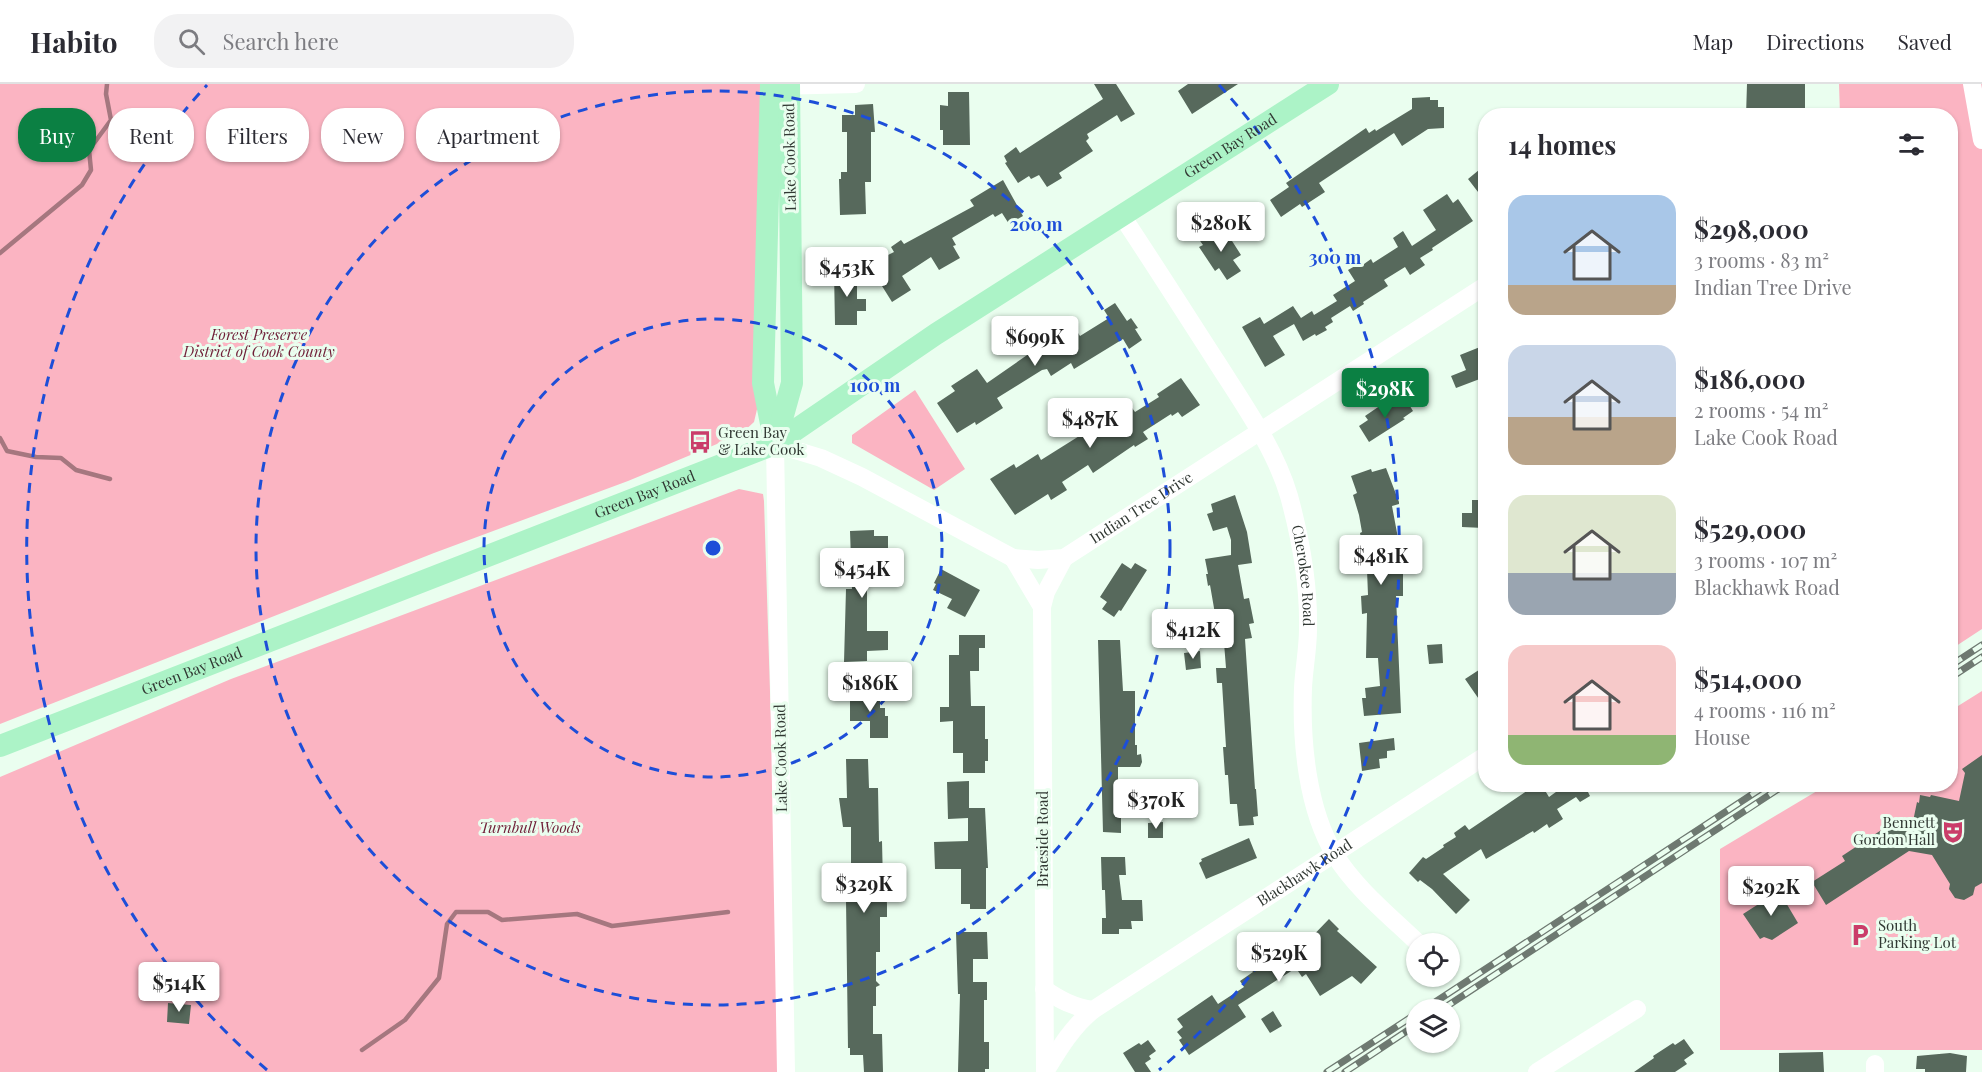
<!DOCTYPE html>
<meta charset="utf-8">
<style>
:root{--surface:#fff;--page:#f2f2f3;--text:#2b2b33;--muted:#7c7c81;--line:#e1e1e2;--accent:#0b8043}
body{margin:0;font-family:"Playfair Display",serif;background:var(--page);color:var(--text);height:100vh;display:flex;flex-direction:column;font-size:22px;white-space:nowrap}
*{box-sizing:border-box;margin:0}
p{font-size:20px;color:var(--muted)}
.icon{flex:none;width:33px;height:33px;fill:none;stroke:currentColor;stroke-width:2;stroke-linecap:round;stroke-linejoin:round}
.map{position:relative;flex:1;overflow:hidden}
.side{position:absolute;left:1478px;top:24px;width:480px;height:684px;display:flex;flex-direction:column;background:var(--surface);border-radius:24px;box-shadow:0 2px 4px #0004}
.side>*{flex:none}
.guide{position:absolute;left:18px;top:24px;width:570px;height:54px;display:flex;gap:12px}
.fabs{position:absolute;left:1406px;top:849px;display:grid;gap:12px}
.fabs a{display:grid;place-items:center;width:54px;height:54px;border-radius:50%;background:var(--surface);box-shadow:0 2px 4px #0004;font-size:30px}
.price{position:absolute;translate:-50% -51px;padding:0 14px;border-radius:6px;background:#fff;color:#222;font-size:20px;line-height:39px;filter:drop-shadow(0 2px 3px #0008)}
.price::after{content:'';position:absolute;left:50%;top:36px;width:18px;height:14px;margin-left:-9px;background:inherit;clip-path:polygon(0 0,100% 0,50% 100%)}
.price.active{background:var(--accent);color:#fff}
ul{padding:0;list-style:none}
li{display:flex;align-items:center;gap:18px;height:150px;padding:0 30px}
li span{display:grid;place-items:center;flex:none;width:168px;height:120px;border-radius:18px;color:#555}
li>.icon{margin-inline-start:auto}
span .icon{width:72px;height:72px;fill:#fffc;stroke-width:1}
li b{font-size:26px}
h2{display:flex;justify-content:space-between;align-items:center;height:72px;padding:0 30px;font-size:26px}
.tag{padding:0 21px;border-radius:24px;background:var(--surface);box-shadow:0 2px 4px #0004;font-size:21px;line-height:54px}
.tag.active{background:var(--accent);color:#fff}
header{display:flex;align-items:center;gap:36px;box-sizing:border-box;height:84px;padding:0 30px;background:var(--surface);border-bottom:2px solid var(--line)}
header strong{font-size:28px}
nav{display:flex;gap:33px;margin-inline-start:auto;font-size:21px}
.search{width:420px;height:54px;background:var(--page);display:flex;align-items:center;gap:15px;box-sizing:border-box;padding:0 21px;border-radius:24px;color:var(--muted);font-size:22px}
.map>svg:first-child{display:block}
</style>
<header>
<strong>Habito</strong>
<div class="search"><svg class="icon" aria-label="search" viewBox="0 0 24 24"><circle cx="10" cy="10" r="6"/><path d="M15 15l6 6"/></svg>Search here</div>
<nav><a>Map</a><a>Directions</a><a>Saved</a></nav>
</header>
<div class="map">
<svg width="1982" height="988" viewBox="0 0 1982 988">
<rect width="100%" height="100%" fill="#eafeef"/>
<path fill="#fbb4c2" d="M0,0H765L758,321L754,338L741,350L628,397L434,469L0,640Z
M1839,0H1982V545L1950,566V32L1840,31Z
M915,306L965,385L934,406L852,359V351Z
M739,405L763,410L764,417L782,988H0V693L231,595Z
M1982,607V966H1720V765L1827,701L1950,700V627Z"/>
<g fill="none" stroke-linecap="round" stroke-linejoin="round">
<path stroke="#a5777f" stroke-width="4.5" d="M0,169L82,101L91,86L89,66L111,36L106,10L107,0
M0,354L7,367L36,373L61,374L76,386L110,395
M362,966L405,936L439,894L447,840L456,828H488L502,836L577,830L612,842L728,828"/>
</g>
<path fill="#57695c" d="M1094,0H1116L1135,30L1121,38L1117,31L1087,50L1089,54L1086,57L1093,67L1059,89L1062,94L1047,103L1039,91L1031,95L1029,92L1018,99L1005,79L1007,78L1004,72L1016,63L1020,69L1103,15Z
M1188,0H1238L1192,30L1178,7Z
M1747,0H1805V32H1746Z
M948,8H969L970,61H943V46H940V21L948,22Z
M1430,13V16H1438V23H1444V44L1428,45L1402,62L1394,49L1319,99L1325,108L1302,123L1300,120L1281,133L1270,116L1289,103L1286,99L1366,44L1369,49L1375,45L1376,47L1412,25V14Z
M873,20L875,48H871V98H865L866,130L840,131L839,95H841V88H847V48H842V31H855V21Z
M1485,81V117L1468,95Z
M1003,96L1023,132L1009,140L1002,129L995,133L993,130L952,154L956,161L953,162L960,174L939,186L931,173L902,192L911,206L892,218L872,186L888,176L886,172L894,168L891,163L901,156L904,160L974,122L970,116Z
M1447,110L1453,119L1458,115L1473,137L1432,164L1433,166L1420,174L1425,181L1410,191L1405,183L1384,196L1388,202L1363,218L1364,220L1353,227L1350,222L1331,234L1333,238L1325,243L1327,246L1316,252L1315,250L1303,257L1294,240L1273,252L1285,271L1265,283L1242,243L1260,233L1264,240L1293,222L1301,234L1312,227L1314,231L1337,217L1333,211L1355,197L1348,186L1362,178L1364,180L1371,175L1373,179L1398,163L1393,154L1403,147L1412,162L1436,146L1423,126Z
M1225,146L1241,171L1233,176L1241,187L1227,196L1219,184L1215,187L1199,163L1203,161L1198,154L1210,147L1214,153Z
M834,187H857V215H866V227H857V241H835Z
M1115,219L1127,237L1131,234L1138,244L1135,245L1142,256L1129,265L1123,255L1074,285L1071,279L1051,292L1047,285L1042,286L997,314L1003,324L976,341L975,338L957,349L937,319L955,307L951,302L977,285L987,299L1056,251L1053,246L1069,235L1080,252L1109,234L1104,226Z
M1485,261V293L1456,304L1451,292L1466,286L1460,271Z
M1181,294L1200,321L1182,333L1178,328L1172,332L1171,330L1143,348L1148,355L1135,363L1134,361L1093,389L1088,381L1062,398L1067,406L1051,416L1048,410L1015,431L990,395L1014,380L1016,384L1038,370L1041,376L1092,344L1087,336L1099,328L1105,337L1130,321L1135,328L1159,313L1157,310Z
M1405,314L1413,327L1403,334L1405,335L1369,358L1359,342L1368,336L1365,332L1387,317L1391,323Z
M1386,384L1399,418V420L1392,422L1403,481V512H1396L1401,629L1364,632L1362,614H1366L1365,604L1380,602L1378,574H1366L1367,529L1362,530L1361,512L1368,511L1367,486L1360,449L1362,448L1359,431L1353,411L1357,409L1351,392L1371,385L1372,388Z
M1235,411L1247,448L1252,479L1238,481L1244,515L1249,514L1254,539L1249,540L1252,554L1245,555L1255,705H1256L1258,732L1253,733L1254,741L1239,742L1237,720H1230L1228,691H1225L1223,663H1226L1222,599H1217L1216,584H1226L1223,546L1218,547L1210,501L1208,502L1206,490H1208L1205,475L1231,471V456L1227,443L1213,447L1207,430L1213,428L1211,420Z
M1472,416H1485L1484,444L1462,443V429H1472Z
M874,446V452H888V468L867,469V547H888V566L867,567V577L844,578L846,505H852L850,447Z
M1122,479L1131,485L1135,479L1147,486L1121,527L1119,526L1114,533L1102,525L1107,518L1100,513Z
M941,485L980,506L965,533L947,524L952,515L933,506L936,500L934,499Z
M1155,532H1171V551L1155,552Z
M959,551H985V564H979V587H970L971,622H985V655H988V677H985V689H963V669H953V637L940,638V623H949V571H959Z
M1098,556H1120L1123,607H1135V661H1137V671L1141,670L1142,678L1140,683H1118V712H1129V724H1121V749L1103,748Z
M1442,560L1443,579L1429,580L1427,561Z
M1200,567L1201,584L1186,586L1184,569Z
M1485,582V624L1465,595Z
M850,608L880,609V624H885V632H888V654H870V637H850Z
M1394,654L1395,666L1387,667V674L1379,675L1380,684L1362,687L1359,659Z
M1982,671V799L1975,803L1973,811L1964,816L1955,814L1949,805L1950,800L1932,771L1909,767L1826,821L1812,798L1845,777L1842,772L1898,735L1910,752L1917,718L1919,719L1920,711L1930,713L1931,711L1959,717L1965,689L1962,685Z
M846,675H868L869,704H878L879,758L882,757L883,800H886L887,821V833H880V868H876V897L880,901L876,903V922H873V950H882L883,988H864L863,971H850V964H848L846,816H864L863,789H851V743H843L839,714H847Z
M969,697V724H985L988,784H986V825H970V820H961V785H935L934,758L968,757V734L948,735L947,698Z
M1537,700H1541L1549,713L1567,700H1595L1587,706L1590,712L1580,718L1576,713L1557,725L1563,735L1549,744L1547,740L1534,749L1533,747L1486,775L1481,765L1443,790L1470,816L1456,830L1432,805L1420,796L1418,798L1409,789L1423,773L1426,775L1444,763L1443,761L1456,753L1454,749L1465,741L1469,746Z
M1163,738V754H1148V739Z
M1249,754L1257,774L1206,795L1199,779L1202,777L1201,775Z
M1101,773H1125L1126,791H1119L1122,816H1142L1143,837H1131L1132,845H1119V850H1102V834H1106L1105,806H1102Z
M1779,807L1798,839L1772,856L1764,853L1760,855L1743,830Z
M1329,835L1339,845L1337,847L1377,883L1361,900L1352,892L1320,912L1306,890L1302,893L1296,884L1238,921L1246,933L1189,971L1179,956L1182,954L1177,948L1183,943L1177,935L1212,911L1218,920L1244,903L1240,897L1253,888L1251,885L1299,858L1302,863Z
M956,848H987L988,875H973V898H987V916H984V958H989V985H985V988H958L960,910H958Z
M168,919L191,921L189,940L167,938Z
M1273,927L1282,942L1270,949L1261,935Z
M1684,955L1694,969L1684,976L1687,980L1675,988H1634L1654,974L1653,972L1673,959L1675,961Z
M1148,956L1156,967L1149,972L1151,975L1145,979L1151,988H1135L1123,969L1139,959L1141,961Z
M1823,968L1824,988H1779V969Z
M1950,969L1967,972L1966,988H1925V985H1916L1917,972Z"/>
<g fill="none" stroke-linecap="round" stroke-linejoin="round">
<g stroke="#fff" stroke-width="18">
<path d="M1972,0L1982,56"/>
<path d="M776,2L856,0"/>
<path id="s1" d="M1122,132C1154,180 1185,229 1216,277C1242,318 1275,364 1289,412C1301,456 1309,499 1308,545C1308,565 1304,584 1303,604C1301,657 1307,725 1335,771C1356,805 1390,832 1419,860"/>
<path d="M1013,474L1042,523"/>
<path id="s2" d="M1044,905C1060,916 1073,923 1093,926L1485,672"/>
<path d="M1875,980V988"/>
<path id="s3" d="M786,988L775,360L821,374L862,393L1013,474L1038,476L1064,474L1485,202"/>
<path d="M1045,988L1042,523L1046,508L1064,474"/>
<path d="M1045,988C1059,965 1072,943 1093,926"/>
<path d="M1537,988L1637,925"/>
</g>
<g stroke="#acf3c7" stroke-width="22">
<path d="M771,0L763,299L774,355"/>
<path d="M775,360L792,299L789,0"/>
<path id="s4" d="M0,662L775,360L936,250L1328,0"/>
</g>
<g stroke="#6e7971" stroke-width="7">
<path id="rail" d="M1950,582L1982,561
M1950,594L1982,573
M1423,926L1768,700
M1441,926L1786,700
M1327,988L1416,930
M1345,988L1416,941"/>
</g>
<use href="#rail" stroke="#eafeef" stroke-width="4.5" stroke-dasharray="14" stroke-linecap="butt"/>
</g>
<g fill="none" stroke="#1d4ed8" stroke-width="3" stroke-dasharray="10 8">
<circle cx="713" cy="464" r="229"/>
<circle cx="713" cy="464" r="457"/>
<path d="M267 986A686 686 0 0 1 207 1M1219 1A686 686 0 0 1 1159 986"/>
</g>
<defs>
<g id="bus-bare" transform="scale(1.8)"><path d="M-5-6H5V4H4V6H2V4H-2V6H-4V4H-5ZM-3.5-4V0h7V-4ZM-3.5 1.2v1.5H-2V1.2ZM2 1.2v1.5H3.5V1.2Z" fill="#ca3d69" stroke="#eafeef" stroke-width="2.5" paint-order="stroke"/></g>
<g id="theatre-bare" transform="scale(1.8)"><path d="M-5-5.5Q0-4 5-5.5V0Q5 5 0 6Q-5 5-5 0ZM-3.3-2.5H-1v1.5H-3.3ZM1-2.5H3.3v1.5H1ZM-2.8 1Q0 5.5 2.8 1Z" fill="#ca3d69" stroke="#eafeef" stroke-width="2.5" paint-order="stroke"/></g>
<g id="parking-bare" transform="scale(1.8)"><path d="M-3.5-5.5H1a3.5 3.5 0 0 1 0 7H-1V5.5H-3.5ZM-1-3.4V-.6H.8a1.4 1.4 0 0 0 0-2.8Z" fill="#ca3d69" stroke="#eafeef" stroke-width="2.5" paint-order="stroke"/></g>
</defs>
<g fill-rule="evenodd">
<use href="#bus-bare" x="700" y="358"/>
<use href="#theatre-bare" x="1953" y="748"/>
<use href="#parking-bare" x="1860" y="851"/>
</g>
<g text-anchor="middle" stroke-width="6" stroke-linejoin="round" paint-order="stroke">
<g font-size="15" fill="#313833" stroke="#eafeef">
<text dy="5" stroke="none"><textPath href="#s4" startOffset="1376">Green Bay Road</textPath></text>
<text transform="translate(790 73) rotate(-91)" y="5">Lake Cook Road</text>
<text dy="5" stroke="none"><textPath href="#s4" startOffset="692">Green Bay Road</textPath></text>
<text dy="5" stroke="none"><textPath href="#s3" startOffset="1036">Indian Tree Drive</textPath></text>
<text dy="5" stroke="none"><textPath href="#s1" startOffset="408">Cherokee Road</textPath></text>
<text dy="5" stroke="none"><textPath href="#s4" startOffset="206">Green Bay Road</textPath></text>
<text transform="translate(781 674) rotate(-91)" y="5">Lake Cook Road</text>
<text transform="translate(1043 755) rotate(-90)" y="5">Braeside Road</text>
<text dy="5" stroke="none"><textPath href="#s2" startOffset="306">Blackhawk Road</textPath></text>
</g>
<g font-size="15" font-style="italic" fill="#6f1e37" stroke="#eafeef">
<text x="259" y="256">Forest Preserve<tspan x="259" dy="17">District of Cook County</tspan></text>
<text x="530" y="749">Turnbull Woods</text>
</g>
<g font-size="15" fill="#313833" stroke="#eafeef" text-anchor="start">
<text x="718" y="354">Green Bay<tspan x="718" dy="17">&amp; Lake Cook</tspan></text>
<text x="1935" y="744" text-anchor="end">Bennett<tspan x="1935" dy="17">Gordon Hall</tspan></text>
<text x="1878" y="847">South<tspan x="1878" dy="17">Parking Lot</tspan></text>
</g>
</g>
<circle cx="713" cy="464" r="9" fill="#1d4ed8" stroke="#eafeef" stroke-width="3"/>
<g font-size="18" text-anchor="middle" font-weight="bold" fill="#1d4ed8" stroke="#eafeef" stroke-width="6" stroke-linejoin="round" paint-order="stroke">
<text x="1036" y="147">200 m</text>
<text x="1335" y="180">300 m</text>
<text x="875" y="308">100 m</text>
</g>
</svg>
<div class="fabs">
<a><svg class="icon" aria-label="locate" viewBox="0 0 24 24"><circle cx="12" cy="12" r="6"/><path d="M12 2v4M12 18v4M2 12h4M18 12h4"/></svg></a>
<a><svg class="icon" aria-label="layers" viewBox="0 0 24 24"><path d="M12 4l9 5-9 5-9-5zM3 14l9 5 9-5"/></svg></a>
</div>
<b class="price" style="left:1221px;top:169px">$280K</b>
<b class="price" style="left:847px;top:214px">$453K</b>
<b class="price" style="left:1035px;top:283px">$699K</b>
<b class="price active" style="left:1385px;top:335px">$298K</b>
<b class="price" style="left:1090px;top:365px">$487K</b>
<b class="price" style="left:1381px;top:502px">$481K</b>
<b class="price" style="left:862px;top:515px">$454K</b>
<b class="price" style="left:1193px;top:576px">$412K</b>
<b class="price" style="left:870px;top:629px">$186K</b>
<b class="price" style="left:1156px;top:746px">$370K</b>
<b class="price" style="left:864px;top:830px">$329K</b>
<b class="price" style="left:1771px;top:833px">$292K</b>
<b class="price" style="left:1279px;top:899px">$529K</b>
<b class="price" style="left:179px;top:929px">$514K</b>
<div class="guide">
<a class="tag active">Buy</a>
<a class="tag">Rent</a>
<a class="tag">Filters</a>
<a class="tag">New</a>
<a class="tag">Apartment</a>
</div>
<section class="side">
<h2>14 homes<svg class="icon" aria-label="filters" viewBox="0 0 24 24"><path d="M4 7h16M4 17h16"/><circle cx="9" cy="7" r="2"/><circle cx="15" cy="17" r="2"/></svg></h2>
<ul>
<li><span style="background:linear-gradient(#a9c7e8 75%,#b9a48a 0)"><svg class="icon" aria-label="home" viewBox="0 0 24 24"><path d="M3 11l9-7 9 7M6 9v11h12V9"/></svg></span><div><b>$298,000</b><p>3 rooms · 83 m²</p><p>Indian Tree Drive</p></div></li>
<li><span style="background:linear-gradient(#c9d6e8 60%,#b9a48a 0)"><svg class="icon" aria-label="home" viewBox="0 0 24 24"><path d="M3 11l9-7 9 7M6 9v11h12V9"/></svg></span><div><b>$186,000</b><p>2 rooms · 54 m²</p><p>Lake Cook Road</p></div></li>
<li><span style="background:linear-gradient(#dfe7d0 65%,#9aa5b1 0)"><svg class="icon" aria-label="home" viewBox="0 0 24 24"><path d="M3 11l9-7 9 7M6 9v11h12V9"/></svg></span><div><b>$529,000</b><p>3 rooms · 107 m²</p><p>Blackhawk Road</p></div></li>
<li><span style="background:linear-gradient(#f6c9c9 75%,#8fb573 0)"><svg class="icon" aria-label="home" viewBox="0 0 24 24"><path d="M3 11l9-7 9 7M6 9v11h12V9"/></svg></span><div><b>$514,000</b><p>4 rooms · 116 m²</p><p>House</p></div></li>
</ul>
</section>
</div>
